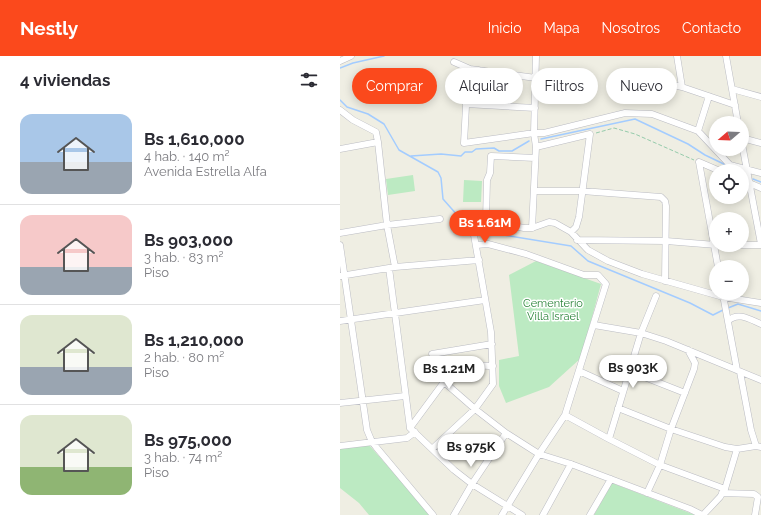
<!DOCTYPE html>
<html lang="es">
<meta charset="utf-8">
<style>
:root{--surface:#fff;--page:#f7f7f7;--text:#2b2b33;--muted:#7c7c81;--line:#e1e1e2;--accent:#fb491c}
body{margin:0;font-family:Raleway,sans-serif;background:var(--page);color:var(--text);height:100vh;display:flex;flex-direction:column;font-size:15px;white-space:nowrap}
*{box-sizing:border-box;margin:0}
p{font-size:13px;color:var(--muted)}
.icon{flex:none;width:22px;height:22px;fill:none;stroke:currentColor;stroke-width:2;stroke-linecap:round;stroke-linejoin:round}
.map{position:relative;flex:1;overflow:hidden}
.details{display:flex;flex-direction:column;background:var(--surface);width:340px}
.details>*{flex:none}
.banner{position:absolute;left:12px;top:12px;width:349px;height:36px;display:flex;gap:8px}
.needle{width:26px;rotate:251deg}
.tools{position:absolute;left:369px;top:60px;display:grid;gap:8px}
.tools a{display:grid;place-items:center;width:40px;height:40px;border-radius:50%;background:var(--surface);box-shadow:0 2px 10px #0003;font-size:20px}
.price{position:absolute;translate:-50% -34px;padding:0 9px;border-radius:14px;background:#fff;color:#222;font-size:13px;line-height:26px;filter:drop-shadow(0 1px 2px #0008)}
.price::after{content:'';position:absolute;left:50%;top:24px;width:12px;height:9px;margin-left:-6px;background:inherit;clip-path:polygon(0 0,100% 0,50% 100%)}
.price.on{background:var(--accent);color:#fff}
ul{padding:0;list-style:none}
li{display:flex;align-items:center;gap:12px;height:100px;padding:0 20px}
li+li{border-top:1px solid var(--line)}
li span{display:grid;place-items:center;flex:none;width:112px;height:80px;border-radius:12px;color:#555}
li>.icon{margin-inline-start:auto}
span .icon{width:48px;height:48px;fill:#fffc;stroke-width:1}
li b{font-size:17px}
h2{display:flex;justify-content:space-between;align-items:center;height:48px;padding:0 20px;font-size:17px}
.tag{padding:0 14px;border-radius:18px;background:var(--surface);box-shadow:0 2px 10px #0003;font-size:14px;line-height:36px}
.tag.on{background:var(--accent);color:#fff}
header{display:flex;align-items:center;gap:24px;box-sizing:border-box;height:56px;padding:0 20px;background:var(--accent);color:#fff}
header strong{font-size:19px}
nav{display:flex;gap:22px;margin-inline-start:auto;font-size:14px}
main{display:flex;flex:1;min-height:0}
.map>svg:first-child{display:block}
</style>
<header>
<strong>Nestly</strong>
<nav><a>Inicio</a><a>Mapa</a><a>Nosotros</a><a>Contacto</a></nav>
</header>
<main>
<section class="details">
<h2>4 viviendas<svg class="icon" aria-label="filters" viewBox="0 0 24 24"><path d="M4 7h16M4 17h16"/><circle cx="9" cy="7" r="2"/><circle cx="15" cy="17" r="2"/></svg></h2>
<ul>
<li><span style="background:linear-gradient(#a9c7e8 60%,#9aa5b1 0)"><svg class="icon" aria-label="home" viewBox="0 0 24 24"><path d="M3 11l9-7 9 7M6 9v11h12V9"/></svg></span><div><b>Bs 1,610,000</b><p>4 hab. · 140 m²</p><p>Avenida Estrella Alfa</p></div></li>
<li><span style="background:linear-gradient(#f6c9c9 65%,#9aa5b1 0)"><svg class="icon" aria-label="home" viewBox="0 0 24 24"><path d="M3 11l9-7 9 7M6 9v11h12V9"/></svg></span><div><b>Bs 903,000</b><p>3 hab. · 83 m²</p><p>Piso</p></div></li>
<li><span style="background:linear-gradient(#dfe7d0 65%,#9aa5b1 0)"><svg class="icon" aria-label="home" viewBox="0 0 24 24"><path d="M3 11l9-7 9 7M6 9v11h12V9"/></svg></span><div><b>Bs 1,210,000</b><p>2 hab. · 80 m²</p><p>Piso</p></div></li>
<li><span style="background:linear-gradient(#dfe7d0 65%,#8fb573 0)"><svg class="icon" aria-label="home" viewBox="0 0 24 24"><path d="M3 11l9-7 9 7M6 9v11h12V9"/></svg></span><div><b>Bs 975,000</b><p>3 hab. · 74 m²</p><p>Piso</p></div></li>
</ul>
</section>
<div class="map">
<svg width="421" height="459" viewBox="0 0 421 459">
<rect width="100%" height="100%" fill="#efeee3"/>
<path fill="#bceac2" d="M73,119L75,135L48,139L46,123Z
M124,124L142,125L141,146H123Z
M196,205L261,228L241,302L209,331L166,347L159,330V304L179,300L169,219Z
M29,389L91,459H29L19,447L0,432V393Z
M272,427L355,459H254Z"/>
<g fill="none" stroke-linecap="round" stroke-linejoin="round">
<path stroke="#a3ccff" stroke-width="1.5" d="M0,12L13,7L44,0
M0,44L7,51L28,58L44,68L59,94L98,116L101,122L103,143L126,169L130,170
M201,83L295,63L348,88L365,99L388,110
M71,100L101,98L121,100L125,96H132L136,93L154,92L159,95H172L189,85
M392,112L397,115
M402,118H403
M413,123L421,126
M134,172L151,177L231,190L248,205L350,247L373,259L383,254
M388,252L398,248L421,255"/>
<g stroke="#bbbcc3" stroke-width="7">
<path id="minor" d="M337,0L342,31
M386,0L398,67
M0,5L11,0
M114,6L130,13L196,22
M139,14L126,50L124,87L194,77H204L285,57L312,58L358,75L390,109L421,117
M320,26L342,31L395,49
M392,33L421,41
M126,48L195,52
M0,54L13,64L36,76L38,86L47,169L55,211
M358,75L369,40
M402,82L421,87
M402,88L421,188
M196,91L250,78L239,161L236,171L231,176
M0,93L38,86
M359,106L378,211
M359,106L380,115
M402,124L421,132
M194,135H242L321,141L325,145L326,150L325,225
M146,164L147,124L150,117L151,100L195,102
M192,172L196,91L194,77L196,0
M0,177L47,169L100,163
M237,184L326,185L376,189
M0,189L27,374L32,386L36,391L93,459
M136,189L148,188L186,198L244,219H258L266,228L225,359L199,398L162,459
M402,189H421
M49,212L70,372L114,414L132,428L182,459
M0,220L55,211L139,204
M383,239L397,314
M0,265L145,244
M388,265C398,255 411,264 421,268
M254,269L301,277L326,285L421,324
M92,298L152,288
M239,315L283,335
M289,315L345,337
M400,316L411,374L416,390
M104,326L135,353L166,377L199,398L231,408L350,453L362,459
M0,347L65,340
M278,352L331,373L385,391L397,393L416,390L421,391
M225,359L269,383L320,409L385,433
M70,372L115,311C124,304 130,307 140,309C144,310 149,310 153,310
M269,383L301,277L316,240
M0,390L67,382L75,376
M92,393L135,353L153,328L151,276L131,162L184,172H192L209,166L215,167L231,176L248,194L268,205L302,218L383,241L421,247
M307,437L320,409L331,373L354,313L355,307L348,294
M382,437L414,438L418,441L415,459
M114,459L132,428L166,377
M203,459L231,408
M250,459L271,423
M363,459L380,441L385,433L397,393"/>
</g>
<path stroke="#95cbab" stroke-width="1" stroke-dasharray="4 2" stroke-linecap="butt" d="M256,77L274,72L295,78L354,104"/>
<use href="#minor" stroke="#fff" stroke-width="6"/>
</g>
<g text-anchor="middle" stroke-width="3" stroke-linejoin="round" paint-order="stroke">
<g font-size="11" fill="#2b843a" stroke="#fff">
<text x="213" y="251">Cementerio<tspan x="213" dy="13">Villa Israel</tspan></text>
</g>
</g>
</svg>
<div class="tools">
<a><svg class="needle" viewBox="-14 -14 28 28"><path d="M0-13l5 13h-10z" fill="#e53935"/><path d="M0 13l5-13h-10z" fill="#7c7c81"/></svg></a>
<a><svg class="icon" aria-label="locate" viewBox="0 0 24 24"><circle cx="12" cy="12" r="6"/><path d="M12 2v4M12 18v4M2 12h4M18 12h4"/></svg></a>
<a>+</a>
<a>−</a>
</div>
<b class="price on" style="left:145px;top:188px">Bs 1.61M</b>
<b class="price" style="left:293px;top:333px">Bs 903K</b>
<b class="price" style="left:109px;top:334px">Bs 1.21M</b>
<b class="price" style="left:131px;top:412px">Bs 975K</b>
<div class="banner">
<a class="tag on">Comprar</a>
<a class="tag">Alquilar</a>
<a class="tag">Filtros</a>
<a class="tag">Nuevo</a>
</div>
</div>
</main>
